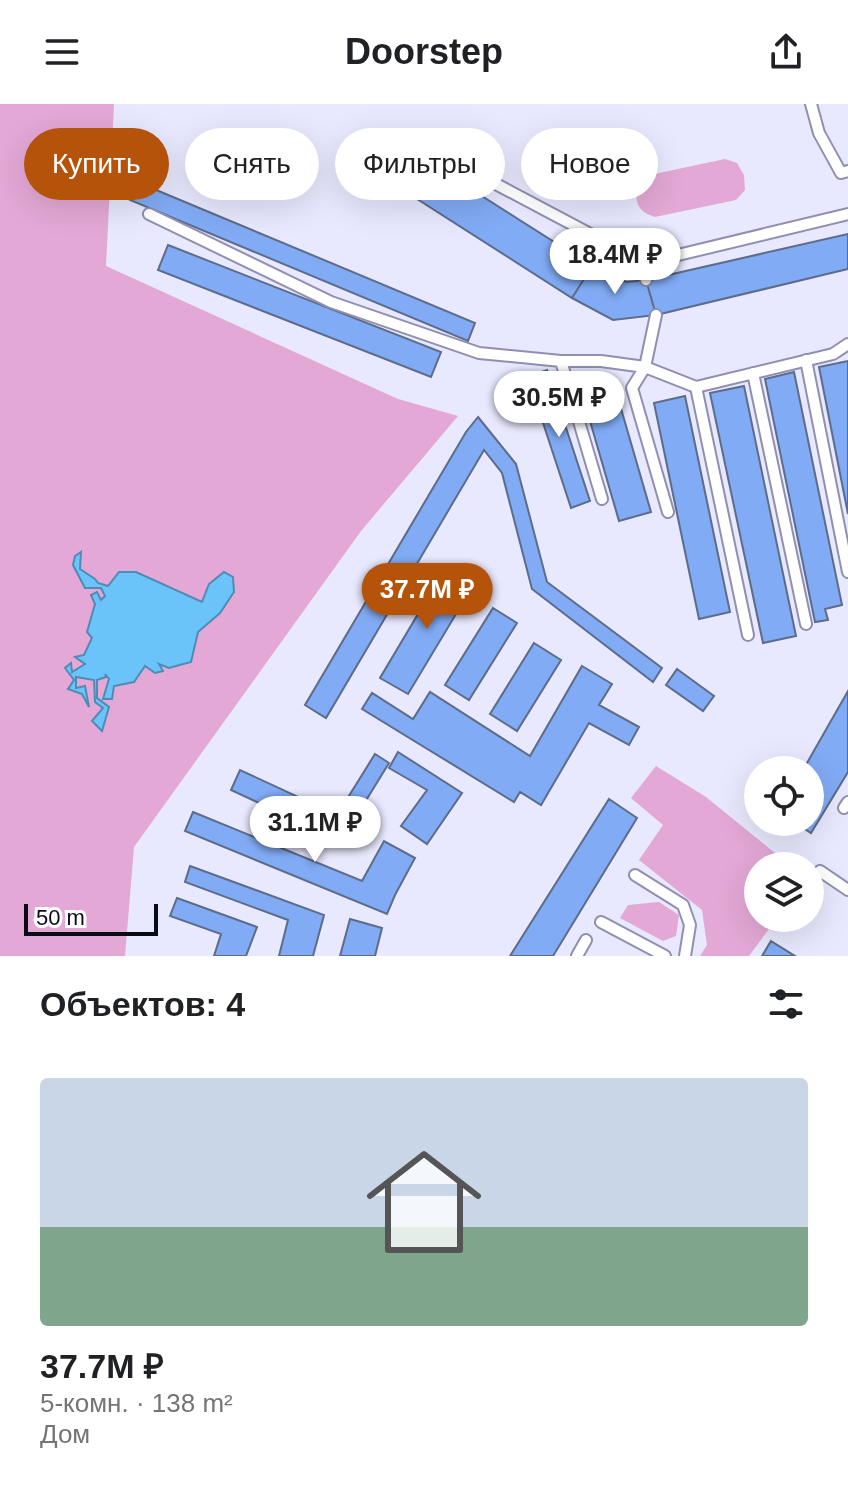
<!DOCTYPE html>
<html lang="ru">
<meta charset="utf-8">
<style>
:root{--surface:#fff;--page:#f6f6f6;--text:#202124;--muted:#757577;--line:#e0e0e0;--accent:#b45309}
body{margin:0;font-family:Arial,sans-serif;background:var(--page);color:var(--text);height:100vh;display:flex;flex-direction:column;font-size:30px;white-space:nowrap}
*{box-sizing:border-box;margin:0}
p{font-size:26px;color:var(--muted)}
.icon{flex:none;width:44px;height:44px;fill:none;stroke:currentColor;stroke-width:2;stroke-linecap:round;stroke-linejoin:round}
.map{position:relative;height:852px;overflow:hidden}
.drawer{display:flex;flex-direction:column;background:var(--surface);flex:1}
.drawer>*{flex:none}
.hud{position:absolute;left:24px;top:24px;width:800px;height:72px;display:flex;gap:16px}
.tools{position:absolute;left:744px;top:652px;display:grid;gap:16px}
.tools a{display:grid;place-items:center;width:80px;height:80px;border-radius:50%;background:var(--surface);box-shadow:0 8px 32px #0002;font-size:40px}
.scale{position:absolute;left:24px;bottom:20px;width:134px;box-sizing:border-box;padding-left:8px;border:4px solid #0b0b16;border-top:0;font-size:22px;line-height:28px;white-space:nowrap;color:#0b0b16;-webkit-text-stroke:6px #fff;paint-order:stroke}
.price{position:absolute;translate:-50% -68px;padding:0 18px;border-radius:28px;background:#fff;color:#222;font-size:26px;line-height:52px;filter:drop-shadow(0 2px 4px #0008)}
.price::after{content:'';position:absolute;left:50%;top:48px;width:24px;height:18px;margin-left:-12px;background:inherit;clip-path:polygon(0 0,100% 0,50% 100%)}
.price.on{background:var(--accent);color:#fff}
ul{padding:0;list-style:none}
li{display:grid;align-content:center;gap:16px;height:424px;padding:0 40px}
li+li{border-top:2px solid var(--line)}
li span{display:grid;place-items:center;height:248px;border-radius:8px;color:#555}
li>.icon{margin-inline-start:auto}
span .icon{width:144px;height:144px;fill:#fffc;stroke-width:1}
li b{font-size:34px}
h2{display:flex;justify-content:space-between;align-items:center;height:96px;padding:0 40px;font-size:34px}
.tag{padding:0 28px;border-radius:36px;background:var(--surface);box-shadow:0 8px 32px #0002;font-size:28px;line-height:72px}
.tag.on{background:var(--accent);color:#fff}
header{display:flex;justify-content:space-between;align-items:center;height:104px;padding:0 40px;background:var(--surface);font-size:36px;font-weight:600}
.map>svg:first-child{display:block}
</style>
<header><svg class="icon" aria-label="menu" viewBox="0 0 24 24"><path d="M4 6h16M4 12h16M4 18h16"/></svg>Doorstep<svg class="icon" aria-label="share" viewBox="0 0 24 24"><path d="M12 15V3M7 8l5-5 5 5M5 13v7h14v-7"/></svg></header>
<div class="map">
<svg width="848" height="852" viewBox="0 0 848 852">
<rect width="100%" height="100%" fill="#e8e8fe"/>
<path fill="#e3a8d6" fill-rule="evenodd" d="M0,0H114L106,162L398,295L458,312L361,427L134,743L125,852H0ZM81,449L80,465L95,475L98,479L108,482L136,468L202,498L220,509L158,559L145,562L114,582L112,595L109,575L102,566L97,576V594L108,604L95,598L94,576L76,573V584L84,582L82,590L68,585L74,576L65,565L71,560L72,568L86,560L77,552L84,551L92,534L88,527L95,500L105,492L101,484L73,461Z
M725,55L737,59L744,71L745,86L736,96L655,113C637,107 636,100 636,82L645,72Z
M656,662L706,693L791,762H758V814H777L749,852H700L707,841L702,806L639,756L663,721L631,694Z
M659,798L679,811L676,832L663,837L620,814L628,801Z"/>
<path fill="#6ac4fa" stroke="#4e8cb6" stroke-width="2" d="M81,448L80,465L95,475L98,479L108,482L119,468H136L202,498L209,480L224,468L233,473L234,488L220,509L198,528L191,558L169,564L159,560L163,567L155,569L145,562L134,578L114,582L112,595H103L109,575L105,570L106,573L97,576V594L109,603L102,627L92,617L103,604L95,598L94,576L76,573V584L85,582L89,603L82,590L68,585L74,576L65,564L71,559L72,568L85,560L75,553L84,551L92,534L87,528L95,500L91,491L97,488L101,496L105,492L101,484H85L73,461L75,452Z"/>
<path fill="#81abf4" stroke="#5c6c89" stroke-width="2" d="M411,47L592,162L572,194L392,79Z
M137,78L475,219L468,237L130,96Z
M848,130V165L656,211L646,176Z
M168,141L441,248L431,273L158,166Z
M592,162L626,178L646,176L656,211L613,216L572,194Z
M848,257V410L819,263Z
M547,266L590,397L571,404L528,273Z
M794,268L842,501L825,505L828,516L815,518L765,275Z
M613,277L651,408L619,417L581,286Z
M744,282L796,532L763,539L710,289Z
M685,292L730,508L699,515L654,299Z
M478,313L516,360L547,478L662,564L653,578L532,485L502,369L484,346L326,614L305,601L466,328Z
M446,463L474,480L408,590L380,574Z
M493,504L517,519L469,596L445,581Z
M534,539L561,556L517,627L490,610Z
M582,562L612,580L599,601L639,623L629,641L589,619L541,701L520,688L514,698L362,605L372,589L413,615L430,588L530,652Z
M677,565L714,592L703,607L666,581Z
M848,587V668L811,729L794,718H810V666H803Z
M398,648L462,689L427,740L401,722L427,686L389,664Z
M375,650L389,659L341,737L231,686L240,666L337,711Z
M609,695L637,714L553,852H510Z
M193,708L362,777L384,737L415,754L395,791L387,810L185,727Z
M190,762L324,811L313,852H279L288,816L185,778Z
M177,794L257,823L246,852H214L221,830L170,812Z
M350,815L382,824L375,852H340Z
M771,837L795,852H762Z"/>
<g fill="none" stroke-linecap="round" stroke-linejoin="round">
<g stroke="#908fb1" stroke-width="14">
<path id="service" d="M811,0L819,29L841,69L848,67
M460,61L645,159
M149,110L331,198L479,249L561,257H601L645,263L632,284L668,408
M646,176L645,159L848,110
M656,211L645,263L696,283L833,250L848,240
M806,256L848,468
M561,257L602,395
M753,269L806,520
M696,283L748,531
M844,704L848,698
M820,767L848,786
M635,771L683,801L690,821L685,852
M601,818L665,852
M577,852L586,836"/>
</g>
<use href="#service" stroke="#fff" stroke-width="10"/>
</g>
</svg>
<div class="tools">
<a><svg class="icon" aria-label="locate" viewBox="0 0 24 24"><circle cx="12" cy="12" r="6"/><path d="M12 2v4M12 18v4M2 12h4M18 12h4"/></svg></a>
<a><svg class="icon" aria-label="layers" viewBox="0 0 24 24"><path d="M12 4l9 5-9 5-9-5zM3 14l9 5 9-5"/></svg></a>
</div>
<div class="scale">50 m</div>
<b class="price" style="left:615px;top:192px">18.4M ₽</b>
<b class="price" style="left:559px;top:335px">30.5M ₽</b>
<b class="price on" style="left:427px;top:527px">37.7M ₽</b>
<b class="price" style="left:315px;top:760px">31.1M ₽</b>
<div class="hud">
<a class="tag on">Купить</a>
<a class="tag">Снять</a>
<a class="tag">Фильтры</a>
<a class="tag">Новое</a>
</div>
</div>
<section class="drawer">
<h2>Объектов: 4<svg class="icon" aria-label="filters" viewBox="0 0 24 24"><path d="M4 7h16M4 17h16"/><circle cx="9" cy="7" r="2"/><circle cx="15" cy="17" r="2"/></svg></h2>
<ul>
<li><span style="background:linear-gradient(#c9d6e8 60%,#7fa58c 0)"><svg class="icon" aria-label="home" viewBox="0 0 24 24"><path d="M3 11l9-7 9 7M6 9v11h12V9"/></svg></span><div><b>37.7M ₽</b><p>5-комн. · 138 m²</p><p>Дом</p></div></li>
</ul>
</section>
